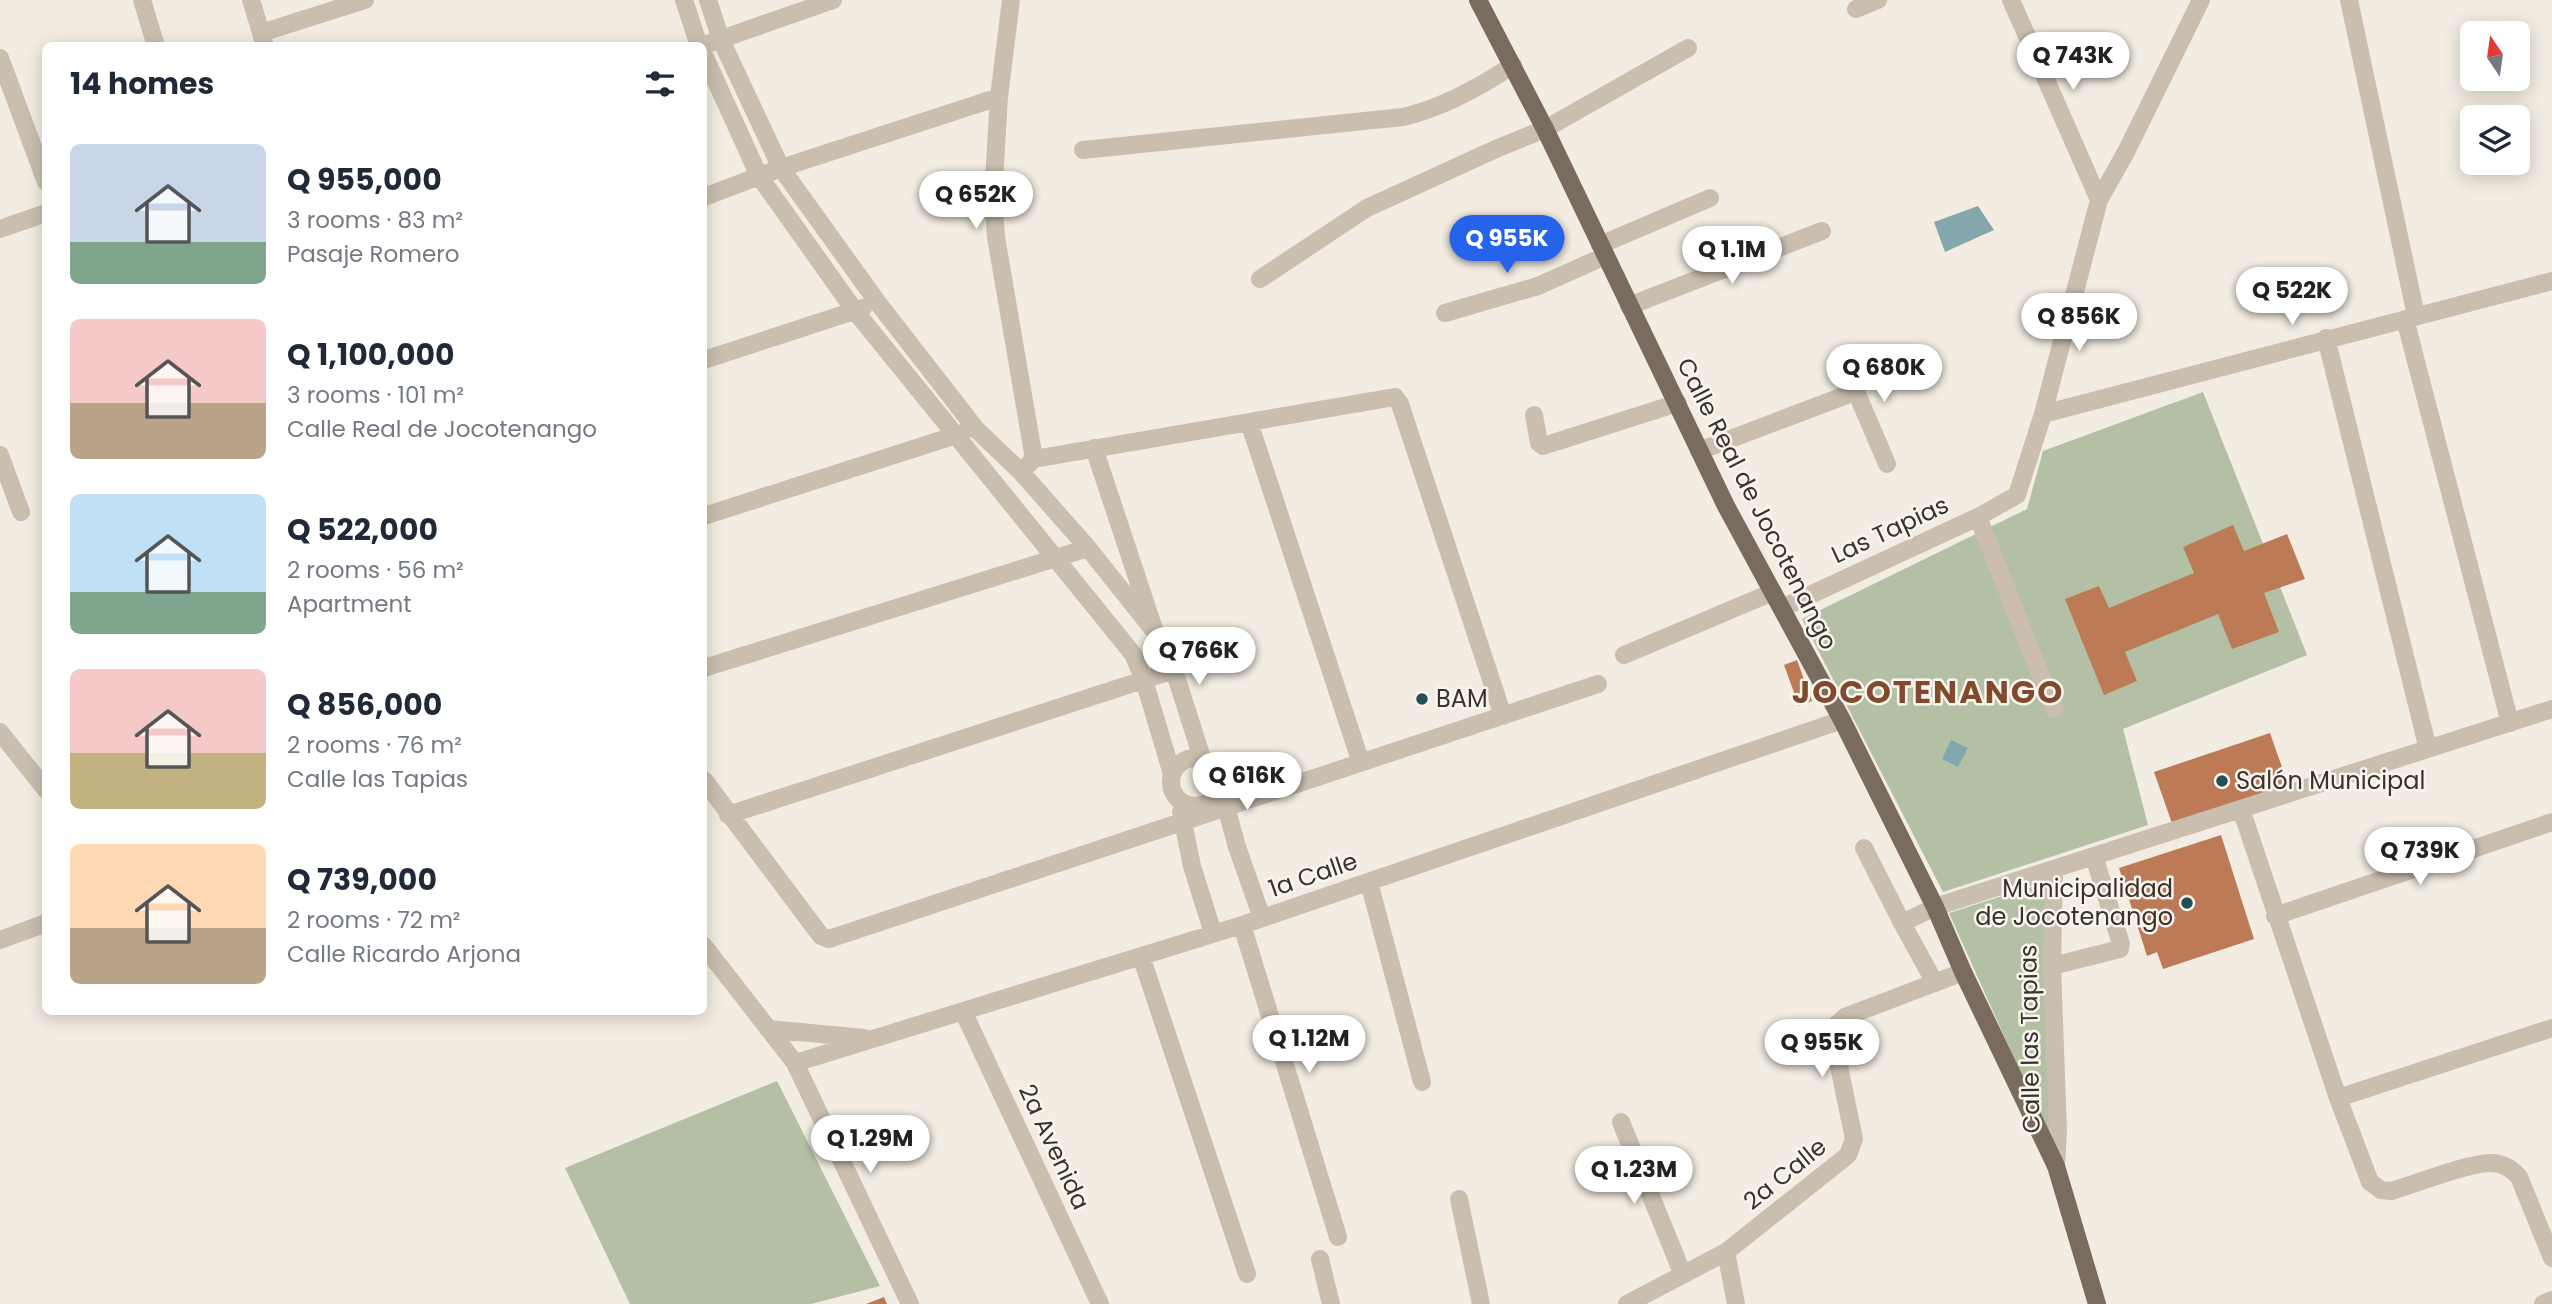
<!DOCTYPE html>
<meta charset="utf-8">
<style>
:root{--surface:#fff;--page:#f6f6f7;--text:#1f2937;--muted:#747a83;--accent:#2563eb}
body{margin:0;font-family:Poppins,sans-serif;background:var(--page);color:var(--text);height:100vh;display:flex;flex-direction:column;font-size:26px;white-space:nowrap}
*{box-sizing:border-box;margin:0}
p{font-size:23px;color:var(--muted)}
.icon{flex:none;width:38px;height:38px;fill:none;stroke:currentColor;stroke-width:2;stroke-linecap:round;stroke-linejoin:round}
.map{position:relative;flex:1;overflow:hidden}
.drawer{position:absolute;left:42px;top:42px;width:665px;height:973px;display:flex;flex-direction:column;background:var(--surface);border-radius:10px;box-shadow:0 4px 18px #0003}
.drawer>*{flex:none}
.needle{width:46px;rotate:347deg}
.tools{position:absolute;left:2460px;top:21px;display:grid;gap:14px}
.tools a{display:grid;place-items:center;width:70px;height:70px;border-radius:10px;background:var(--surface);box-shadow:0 4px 18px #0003;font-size:35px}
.price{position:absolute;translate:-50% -60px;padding:0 16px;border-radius:24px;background:#fff;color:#222;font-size:23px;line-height:46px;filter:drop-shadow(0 2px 4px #0008)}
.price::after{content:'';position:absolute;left:50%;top:42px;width:21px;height:16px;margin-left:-10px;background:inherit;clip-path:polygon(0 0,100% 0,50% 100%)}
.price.active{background:var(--accent);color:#fff}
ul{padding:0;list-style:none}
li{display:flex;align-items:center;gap:21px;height:175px;padding:0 28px}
li span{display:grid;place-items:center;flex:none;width:196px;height:140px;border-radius:10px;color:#555}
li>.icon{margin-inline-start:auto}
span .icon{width:84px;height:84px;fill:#fffc;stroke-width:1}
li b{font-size:30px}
h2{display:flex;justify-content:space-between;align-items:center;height:84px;padding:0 28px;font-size:30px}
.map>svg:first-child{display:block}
</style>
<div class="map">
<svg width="2552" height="1304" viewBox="0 0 2552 1304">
<rect width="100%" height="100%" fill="#f2ece2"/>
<path fill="#b3c0a3" d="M2203,392L2307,655L2123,729L2148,825L1943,892L1802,619L2027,509L2043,451Z
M2047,882L2051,1141L1949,913Z
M777,1081L880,1286L811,1304H630L565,1168Z"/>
<path fill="#84a7ad" d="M1978,206L1994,230L1945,252L1934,222Z
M1951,740L1968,748L1958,767L1942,759Z"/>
<path fill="#bc7a57" d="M2233,525L2244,551L2287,534L2305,579L2264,593L2279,632L2232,649L2218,614L2125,652L2137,681L2104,695L2065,599L2099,586L2109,608L2194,573L2183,547Z
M1797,660L1812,701L1799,706L1784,665Z
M2270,733L2290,790L2174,829L2154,772Z
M2221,835L2254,939L2163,969L2157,952L2147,956L2119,868Z
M884,1297L887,1304H866Z"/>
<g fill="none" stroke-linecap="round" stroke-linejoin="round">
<path stroke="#cabeaf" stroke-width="18" d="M142,0L156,46
M251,0L265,46
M684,0L699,46
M708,0L721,40L781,168L878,303L976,429L1021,472L1088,548L1155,632
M1011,0L999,97L993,197L996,237L1034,459
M2011,0L2099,200
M2349,0L2416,316
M1856,9L1878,0
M261,33L365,0
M710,43L833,0
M704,55L759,176L855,311L1133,654L1144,680L1172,774
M0,58L46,182
M1083,150L1403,117C1442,108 1480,87 1513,65
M704,197L781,168L999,97
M0,229L46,213
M1600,245L1710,198
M1260,279L1367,208L1498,148L1545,129L1688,48
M1629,306L1822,231
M1445,313L1538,286L1605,256
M2405,319L2510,723
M2326,338L2428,749
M704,360L863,308
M1843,361L1887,464
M2043,414L2552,281
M1534,415L1539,443L1543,446L1678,403
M1249,422L1361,763
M1094,448L1155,632L1174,670L1202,758
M1699,451L1857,391
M0,455L21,512
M1021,472L1034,459L1395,397L1400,404L1503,716
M704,516L963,433
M1978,517L2054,709
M1782,608L1978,517L2017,495L2043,414L2099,200L2126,152L2201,0
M1624,655L1773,592
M704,668L1088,548
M0,732L46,790
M1171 782a24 24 0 1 1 48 0a24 24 0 1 1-48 0Z
M704,780L821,936L829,939L1598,684
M1223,796L1237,847L1262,918
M2241,809L2338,1098L2370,1182L2381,1190L2391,1191C2416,1184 2468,1163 2491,1163C2503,1163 2511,1168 2519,1177L2552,1258
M1181,812L1192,866L1213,933
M728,815L1174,670
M1864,848L1902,923L1935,907L2552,709
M2054,869L2052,966L2058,1131L2056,1166
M1369,882L1422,1082
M2275,916L2552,822
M1902,923L1935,983
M1242,925L1338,1237
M0,940L46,923
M704,946L795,1063L910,1304
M1141,956L1247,1274
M2052,966L2120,949L2121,944L2094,856
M963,1011L1100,1304
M768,1029L864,1038
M795,1063L1242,925L1842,720
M2338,1098L2552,1028
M1621,1122L1683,1275
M1459,1199L1481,1304
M1726,1252L1736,1304
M1320,1259L1331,1304
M1627,1304L1726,1252L1848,1155L1854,1139L1833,1037L1837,1024L1845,1017L1963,972
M2543,1304L2552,1300"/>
<path stroke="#7a6b5f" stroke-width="18" d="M1478,0L1545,129L1726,506L1842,720L1935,907L1963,972L2056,1166L2097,1304"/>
</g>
<g fill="#254f58" stroke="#faf6ef" stroke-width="2.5">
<circle cx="1422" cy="699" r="7"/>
<circle cx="2222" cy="781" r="7"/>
<circle cx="2187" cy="903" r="7"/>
</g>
<g text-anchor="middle" stroke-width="5" stroke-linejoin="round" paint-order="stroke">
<g font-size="24" fill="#39322c" stroke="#faf6ef">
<text transform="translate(1757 504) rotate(63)" y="8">Calle Real de Jocotenango</text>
<text transform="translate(1890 530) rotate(-25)" y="8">Las Tapias</text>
<text transform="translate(1313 875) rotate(-19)" y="8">1a Calle</text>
<text transform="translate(2030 1039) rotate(-91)" y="8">Calle las Tapias</text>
<text transform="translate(1054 1147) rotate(65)" y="8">2a Avenida</text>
<text transform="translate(1785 1174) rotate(-39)" y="8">2a Calle</text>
</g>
<g font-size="24" fill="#39322c" stroke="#faf6ef" text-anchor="start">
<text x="1436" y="707">BAM</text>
<text x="2236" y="789">Salón Municipal</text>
<text x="2173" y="897" text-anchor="end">Municipalidad<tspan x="2173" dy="28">de Jocotenango</tspan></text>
</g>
<g font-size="32" font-weight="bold" letter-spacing="2" fill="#814a2c" stroke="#faf6ef">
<text x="1928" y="703">JOCOTENANGO</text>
</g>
</g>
</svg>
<div class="tools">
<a><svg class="needle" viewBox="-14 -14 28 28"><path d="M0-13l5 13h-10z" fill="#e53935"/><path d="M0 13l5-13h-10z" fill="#747a83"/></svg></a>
<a><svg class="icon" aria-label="layers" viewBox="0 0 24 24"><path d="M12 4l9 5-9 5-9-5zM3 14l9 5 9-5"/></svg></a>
</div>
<b class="price" style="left:2073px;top:92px">Q 743K</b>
<b class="price" style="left:976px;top:231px">Q 652K</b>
<b class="price active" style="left:1507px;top:275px">Q 955K</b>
<b class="price" style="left:1732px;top:286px">Q 1.1M</b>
<b class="price" style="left:2292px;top:327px">Q 522K</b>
<b class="price" style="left:2079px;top:353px">Q 856K</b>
<b class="price" style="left:1884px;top:404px">Q 680K</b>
<b class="price" style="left:1199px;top:687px">Q 766K</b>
<b class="price" style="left:1247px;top:812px">Q 616K</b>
<b class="price" style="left:2420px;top:887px">Q 739K</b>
<b class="price" style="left:1309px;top:1075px">Q 1.12M</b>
<b class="price" style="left:1822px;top:1079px">Q 955K</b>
<b class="price" style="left:870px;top:1175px">Q 1.29M</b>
<b class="price" style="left:1634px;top:1206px">Q 1.23M</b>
<section class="drawer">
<h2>14 homes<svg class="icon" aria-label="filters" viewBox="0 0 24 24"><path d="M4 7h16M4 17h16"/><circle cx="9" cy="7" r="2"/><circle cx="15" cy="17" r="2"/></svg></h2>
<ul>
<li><span style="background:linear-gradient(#c9d6e8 70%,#7fa58c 0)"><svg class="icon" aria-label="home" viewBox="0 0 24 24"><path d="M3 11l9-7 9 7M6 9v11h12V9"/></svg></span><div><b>Q 955,000</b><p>3 rooms · 83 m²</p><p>Pasaje Romero</p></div></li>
<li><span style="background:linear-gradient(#f6c9c9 60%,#b9a48a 0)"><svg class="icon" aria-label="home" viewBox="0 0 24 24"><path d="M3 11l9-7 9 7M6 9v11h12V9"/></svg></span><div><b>Q 1,100,000</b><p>3 rooms · 101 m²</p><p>Calle Real de Jocotenango</p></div></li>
<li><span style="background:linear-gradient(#bfe0f5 70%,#7fa58c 0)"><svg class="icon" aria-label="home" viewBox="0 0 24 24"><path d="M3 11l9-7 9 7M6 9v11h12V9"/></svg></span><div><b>Q 522,000</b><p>2 rooms · 56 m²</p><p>Apartment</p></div></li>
<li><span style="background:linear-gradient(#f6c9c9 60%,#c2b280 0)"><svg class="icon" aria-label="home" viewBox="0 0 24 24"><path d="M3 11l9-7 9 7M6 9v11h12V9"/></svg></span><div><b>Q 856,000</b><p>2 rooms · 76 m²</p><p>Calle las Tapias</p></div></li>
<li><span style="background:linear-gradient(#ffd9b3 60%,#b9a48a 0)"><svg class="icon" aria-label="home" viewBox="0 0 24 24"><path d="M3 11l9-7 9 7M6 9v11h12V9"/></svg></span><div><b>Q 739,000</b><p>2 rooms · 72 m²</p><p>Calle Ricardo Arjona</p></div></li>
</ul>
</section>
</div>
